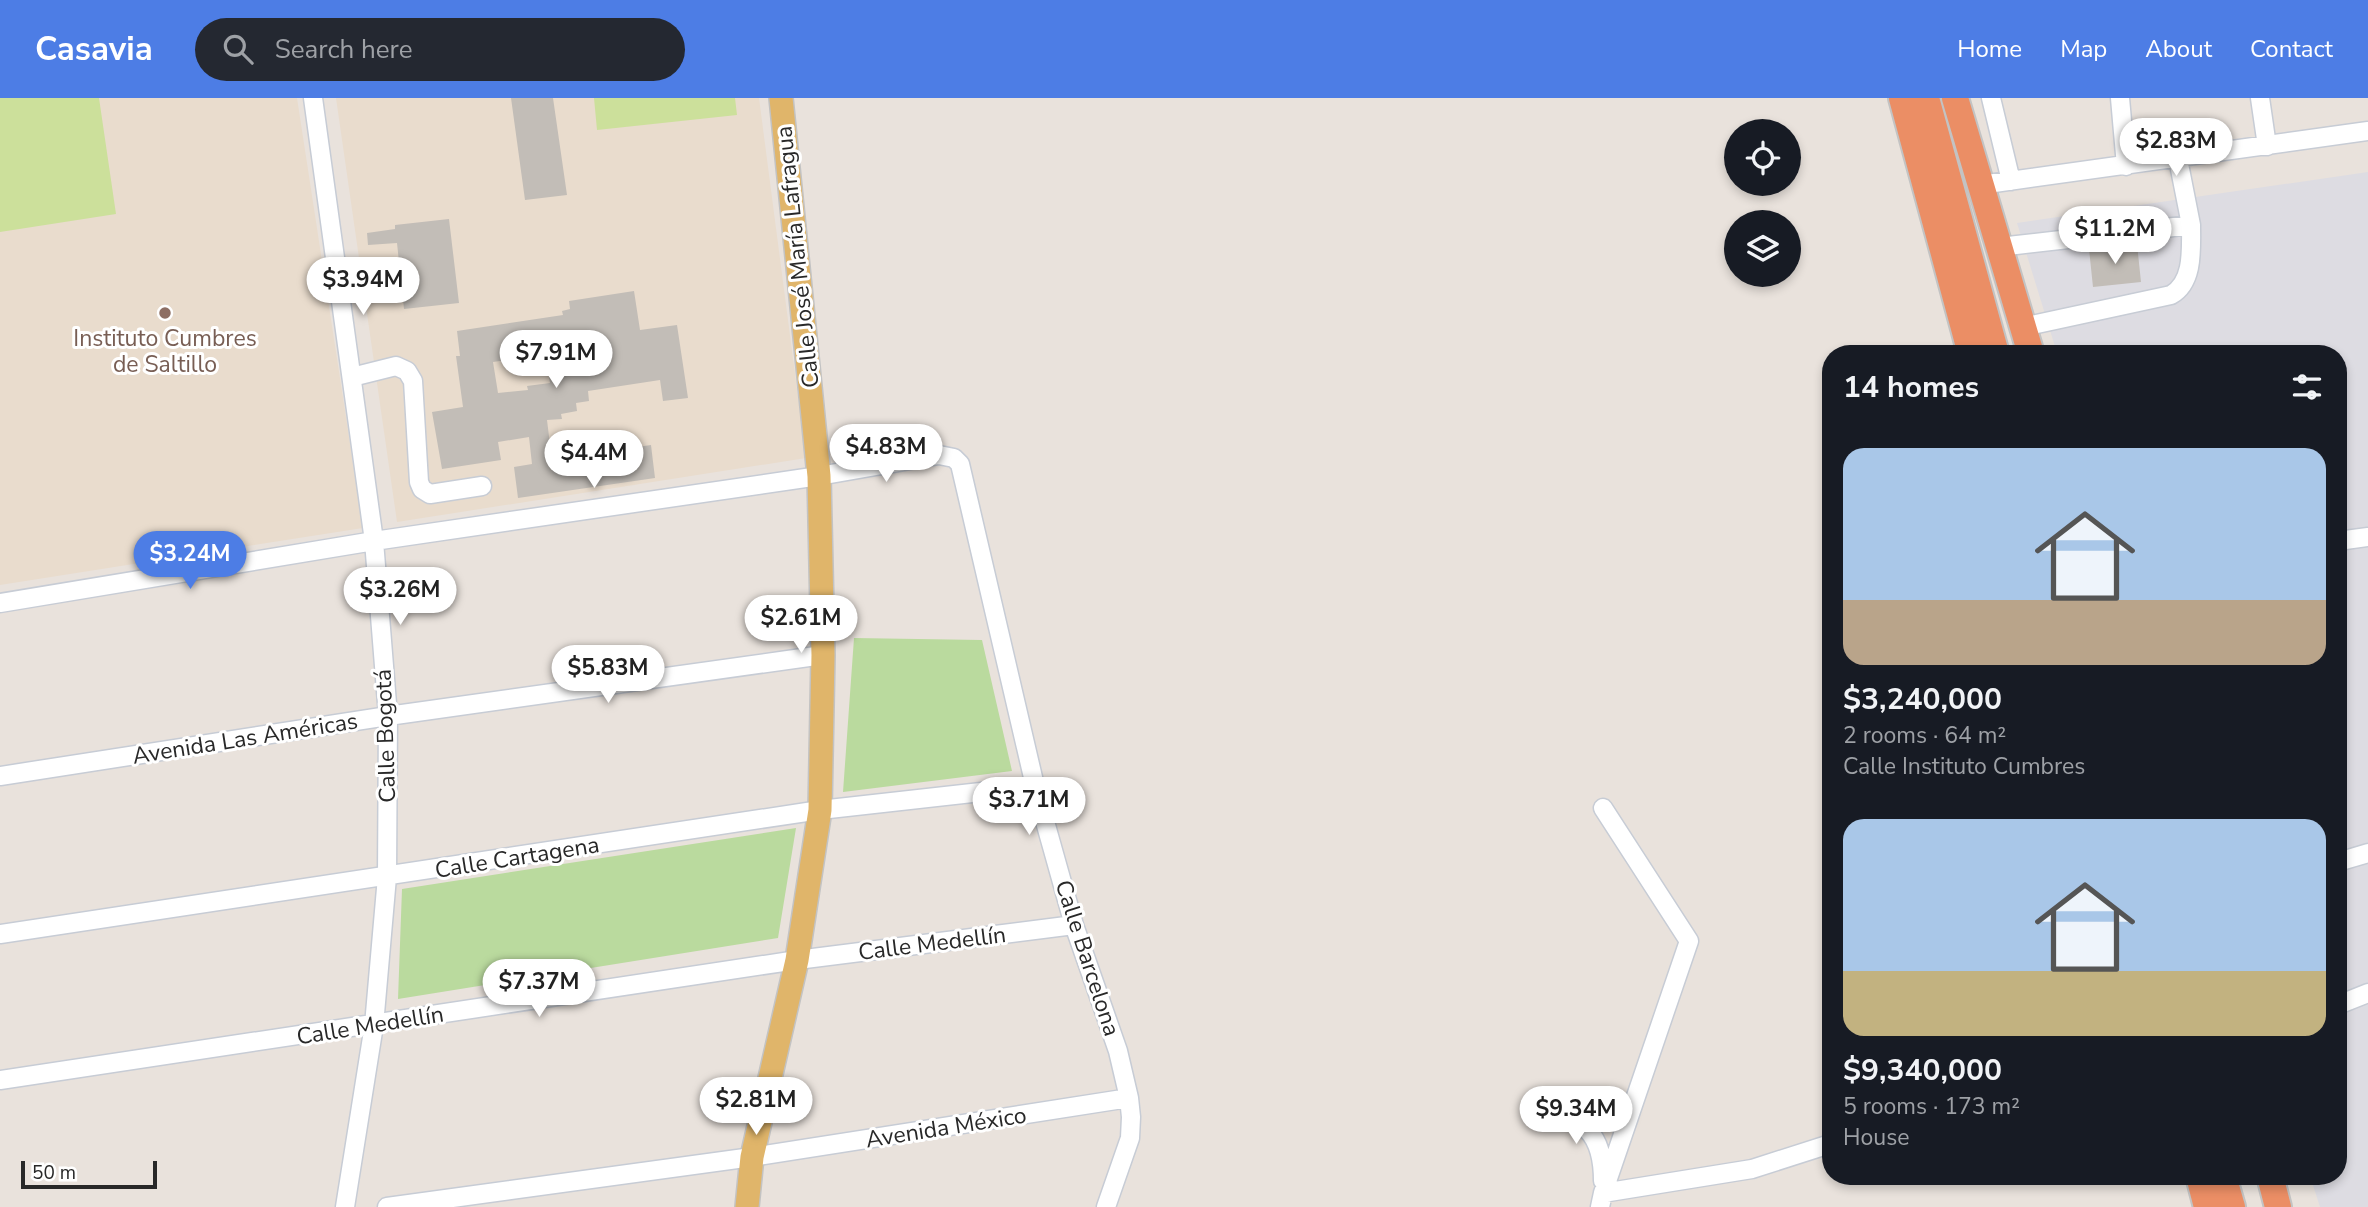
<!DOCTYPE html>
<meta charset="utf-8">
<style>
:root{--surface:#171b24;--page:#242831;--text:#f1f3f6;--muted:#9ea1a6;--accent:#4d7de5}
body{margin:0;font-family:"Nunito Sans",sans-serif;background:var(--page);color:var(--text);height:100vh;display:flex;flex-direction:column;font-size:26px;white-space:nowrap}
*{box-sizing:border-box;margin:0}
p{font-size:23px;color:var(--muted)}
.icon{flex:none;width:38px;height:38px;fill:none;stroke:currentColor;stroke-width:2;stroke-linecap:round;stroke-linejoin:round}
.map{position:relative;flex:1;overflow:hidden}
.sheet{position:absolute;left:1822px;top:247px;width:525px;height:840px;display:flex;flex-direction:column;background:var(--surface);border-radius:28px;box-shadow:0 4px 10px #0003}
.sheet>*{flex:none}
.buttons{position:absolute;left:1724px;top:21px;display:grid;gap:14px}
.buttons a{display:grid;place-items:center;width:77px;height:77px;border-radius:50%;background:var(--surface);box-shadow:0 4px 10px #0003;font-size:35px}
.scale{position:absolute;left:21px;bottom:18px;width:136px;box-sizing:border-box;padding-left:7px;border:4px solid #282828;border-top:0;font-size:19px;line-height:24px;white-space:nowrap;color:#282828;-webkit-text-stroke:5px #fff;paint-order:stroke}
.price{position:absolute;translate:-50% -60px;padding:0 16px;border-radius:24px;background:#fff;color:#222;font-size:23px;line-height:46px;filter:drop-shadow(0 2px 4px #0008)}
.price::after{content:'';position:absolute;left:50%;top:42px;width:21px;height:16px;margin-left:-10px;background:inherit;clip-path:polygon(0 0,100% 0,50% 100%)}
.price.selected{background:var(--accent);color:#fff}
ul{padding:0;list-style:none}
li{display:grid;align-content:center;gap:14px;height:371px;padding:0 21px}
li span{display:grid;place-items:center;height:217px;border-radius:21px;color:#555}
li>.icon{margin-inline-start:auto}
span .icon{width:126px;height:126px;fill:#fffc;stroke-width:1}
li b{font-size:30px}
h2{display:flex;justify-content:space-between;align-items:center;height:84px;padding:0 21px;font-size:30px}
header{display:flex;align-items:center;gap:42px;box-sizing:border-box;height:98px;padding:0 35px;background:var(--accent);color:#fff}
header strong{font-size:33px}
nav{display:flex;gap:38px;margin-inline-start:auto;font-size:24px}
.search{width:490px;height:63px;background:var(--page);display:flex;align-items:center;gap:18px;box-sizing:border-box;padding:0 24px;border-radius:38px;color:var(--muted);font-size:26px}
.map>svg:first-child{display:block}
</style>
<header>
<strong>Casavia</strong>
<div class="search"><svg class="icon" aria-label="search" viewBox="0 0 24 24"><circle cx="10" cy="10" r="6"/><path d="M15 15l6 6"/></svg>Search here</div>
<nav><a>Home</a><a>Map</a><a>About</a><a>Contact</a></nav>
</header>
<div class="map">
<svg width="2368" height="1109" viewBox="0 0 2368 1109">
<rect width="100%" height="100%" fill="#e9e2dc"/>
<path fill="#dddce2" d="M2368,74V1109H2320L2310,1078H2338V256L2057,255L2017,125Z"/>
<path fill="#e9dccd" d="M0,0H297L363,430L0,487Z
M336,0H759L806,360L397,424Z"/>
<path fill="#bada9e" d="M854,540L982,542L1012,673L843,694Z
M796,730L778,840L398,901L402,791Z"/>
<path fill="#cce09b" d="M0,0H99L116,116L0,134Z
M594,0H735L737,17L597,32Z"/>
<path fill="#c2bdb7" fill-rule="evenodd" d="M511,0H553L567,97L525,102Z
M449,121L459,205L404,211L397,145L368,147L367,135L395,131V127Z
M2137,146L2141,184L2093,189L2089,151Z
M634,193L640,232L677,227L688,300L663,303L660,282L588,293L589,303L576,305L577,313L561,316L562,321L547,322L552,363L612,354L610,337L628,335L630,350L651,347L655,380L518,400L514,369L532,366L529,339L498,344L501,362L442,371L432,314L463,309L456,258H460L457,233L563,217L562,213L570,211L569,203ZM559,243L562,273L555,274L556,278L549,279L550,285L527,288L528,292L498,295L493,264L513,261L511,251Z"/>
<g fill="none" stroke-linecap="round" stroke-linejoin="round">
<g stroke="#c7ccd5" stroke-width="21">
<path id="minor" d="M313,0L374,443L388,618L387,779L374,927L345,1109
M1991,0L2011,83
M2120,0L2126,68
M2260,0L2267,48
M2178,61L2191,127
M1980,87L2368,33
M1999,149L2191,127C2191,151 2194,184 2171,197L2023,229
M352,279L396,268L407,273L413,283L419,384L422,391L430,396L482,388
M2338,443L2368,439
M0,505L374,443L819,378L939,357L954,360L960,366L1035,688L1074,827L1118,953L1129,1000L1131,1019L1130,1040L1106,1109
M0,678L388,618L823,557
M2338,764L2368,755
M0,836L820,712L1035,688
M2338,907L2368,895
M0,982L797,862L1074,827
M1542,1006C1584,1024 1603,1033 1603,1083
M1603,1095L1752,1071L1830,1046
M387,1109L752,1059L1129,1000
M1600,1109L1603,1095L1689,843L1603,710"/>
</g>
<g stroke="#c3c3c3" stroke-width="26">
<path id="major" d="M747,1109L752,1059L797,862L820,712L823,557L819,378L781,0"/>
</g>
<g stroke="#c3c3c3" stroke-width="30">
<path id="highway" d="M1902,0L1971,256
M1926,0L1996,256
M1955,0L2031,256
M2199,1078L2207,1109
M2223,1078L2232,1109
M2270,1078L2278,1109"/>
</g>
<use href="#minor" stroke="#fff" stroke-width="18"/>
<use href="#major" stroke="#e0b56a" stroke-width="23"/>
<use href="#highway" stroke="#eb8e65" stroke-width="26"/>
</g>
<circle fill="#8d6e63" stroke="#fff" stroke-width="2.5" cx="165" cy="215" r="7"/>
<g text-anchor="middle" stroke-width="6" stroke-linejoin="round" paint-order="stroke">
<g font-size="23" fill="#282828" stroke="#fff">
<text transform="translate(797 159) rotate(-96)" y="8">Calle José María Lafragua</text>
<text transform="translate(385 638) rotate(-92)" y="8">Calle Bogotá</text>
<text transform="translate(245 640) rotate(-9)" y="8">Avenida Las Américas</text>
<text transform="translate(517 759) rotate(-9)" y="8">Calle Cartagena</text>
<text transform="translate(932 845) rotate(-7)" y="8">Calle Medellín</text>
<text transform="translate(1088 860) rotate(72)" y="8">Calle Barcelona</text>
<text transform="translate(370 927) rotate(-9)" y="8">Calle Medellín</text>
<text transform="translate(946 1029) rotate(-9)" y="8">Avenida México</text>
</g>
<g font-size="23" fill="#785e54" stroke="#fff">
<text x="165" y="248">Instituto Cumbres<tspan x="165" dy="26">de Saltillo</tspan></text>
</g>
</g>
</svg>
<div class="buttons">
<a><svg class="icon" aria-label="locate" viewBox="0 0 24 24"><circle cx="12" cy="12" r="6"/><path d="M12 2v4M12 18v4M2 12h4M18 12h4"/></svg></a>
<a><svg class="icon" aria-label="layers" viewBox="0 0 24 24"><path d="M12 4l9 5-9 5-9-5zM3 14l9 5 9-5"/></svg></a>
</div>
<div class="scale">50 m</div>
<b class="price" style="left:2176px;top:80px">$2.83M</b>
<b class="price" style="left:2115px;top:168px">$11.2M</b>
<b class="price" style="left:363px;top:219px">$3.94M</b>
<b class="price" style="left:556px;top:292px">$7.91M</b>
<b class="price" style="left:886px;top:386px">$4.83M</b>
<b class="price" style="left:594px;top:392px">$4.4M</b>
<b class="price selected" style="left:190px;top:493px">$3.24M</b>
<b class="price" style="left:400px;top:529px">$3.26M</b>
<b class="price" style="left:801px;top:557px">$2.61M</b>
<b class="price" style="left:608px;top:607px">$5.83M</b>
<b class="price" style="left:1029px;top:739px">$3.71M</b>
<b class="price" style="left:539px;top:921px">$7.37M</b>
<b class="price" style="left:756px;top:1039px">$2.81M</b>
<b class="price" style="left:1576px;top:1048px">$9.34M</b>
<section class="sheet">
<h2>14 homes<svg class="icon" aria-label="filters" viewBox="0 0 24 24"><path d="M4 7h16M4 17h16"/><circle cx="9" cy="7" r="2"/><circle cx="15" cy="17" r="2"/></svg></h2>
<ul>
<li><span style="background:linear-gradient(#a9c7e8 70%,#b9a48a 0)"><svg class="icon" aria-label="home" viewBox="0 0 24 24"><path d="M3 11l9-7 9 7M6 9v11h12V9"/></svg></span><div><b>$3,240,000</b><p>2 rooms · 64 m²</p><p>Calle Instituto Cumbres</p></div></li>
<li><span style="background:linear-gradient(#a9c7e8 70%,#c2b280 0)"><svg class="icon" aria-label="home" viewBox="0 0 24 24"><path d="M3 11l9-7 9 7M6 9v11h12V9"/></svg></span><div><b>$9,340,000</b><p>5 rooms · 173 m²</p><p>House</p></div></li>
</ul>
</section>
</div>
